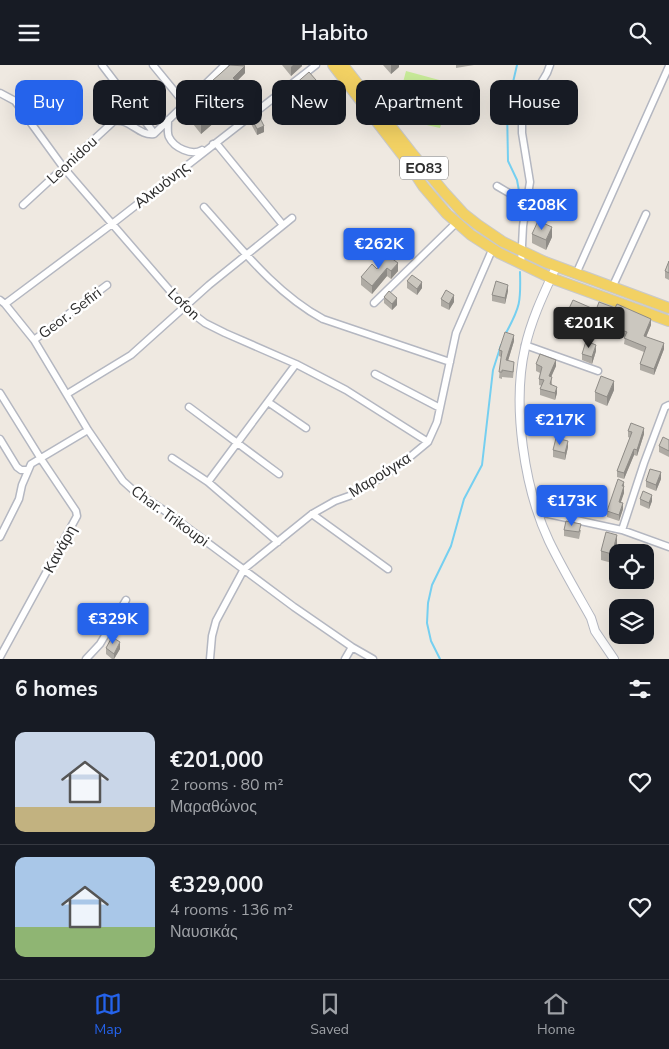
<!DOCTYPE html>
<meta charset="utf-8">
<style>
:root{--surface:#171b24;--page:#242831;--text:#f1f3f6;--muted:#9ea1a6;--line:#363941;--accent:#2563eb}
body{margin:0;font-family:"Nunito Sans",sans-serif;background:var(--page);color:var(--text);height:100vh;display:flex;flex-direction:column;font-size:19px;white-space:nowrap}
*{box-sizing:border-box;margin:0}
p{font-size:16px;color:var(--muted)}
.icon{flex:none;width:28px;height:28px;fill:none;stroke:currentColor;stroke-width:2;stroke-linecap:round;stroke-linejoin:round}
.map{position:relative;height:594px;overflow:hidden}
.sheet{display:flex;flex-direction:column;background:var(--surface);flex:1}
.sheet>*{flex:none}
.guide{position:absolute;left:15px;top:15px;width:640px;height:45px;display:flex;gap:10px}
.fabs{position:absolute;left:609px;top:479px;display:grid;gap:10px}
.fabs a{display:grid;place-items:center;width:45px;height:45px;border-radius:10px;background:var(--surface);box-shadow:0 5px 20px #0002;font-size:25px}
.price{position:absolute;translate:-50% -42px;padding:0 11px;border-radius:5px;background:var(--accent);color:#fff;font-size:16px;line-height:32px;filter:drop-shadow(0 1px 2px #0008)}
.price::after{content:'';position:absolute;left:50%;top:30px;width:15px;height:11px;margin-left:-8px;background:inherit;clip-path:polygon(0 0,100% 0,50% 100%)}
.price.current{background:#222;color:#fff}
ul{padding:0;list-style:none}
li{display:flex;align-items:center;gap:15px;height:125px;padding:0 15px}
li+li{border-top:1px solid var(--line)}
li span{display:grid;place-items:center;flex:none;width:140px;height:100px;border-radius:10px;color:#555}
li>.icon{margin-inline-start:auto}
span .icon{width:60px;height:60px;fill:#fffc;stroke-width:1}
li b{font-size:21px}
h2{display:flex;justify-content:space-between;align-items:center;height:60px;padding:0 15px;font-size:21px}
.chip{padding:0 18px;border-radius:10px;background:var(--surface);box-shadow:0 5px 20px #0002;font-size:18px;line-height:45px}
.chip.current{background:var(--accent);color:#fff}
header{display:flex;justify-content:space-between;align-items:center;height:65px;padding:0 15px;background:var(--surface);font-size:22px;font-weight:600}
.tab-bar{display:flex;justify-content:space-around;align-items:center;height:70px;border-top:1px solid var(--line);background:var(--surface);font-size:14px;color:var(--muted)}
.tab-bar a{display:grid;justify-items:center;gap:2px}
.tab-bar .current{color:var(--accent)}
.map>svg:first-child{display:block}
</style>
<header><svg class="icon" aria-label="menu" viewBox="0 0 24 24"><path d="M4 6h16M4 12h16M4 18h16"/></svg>Habito<svg class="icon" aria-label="search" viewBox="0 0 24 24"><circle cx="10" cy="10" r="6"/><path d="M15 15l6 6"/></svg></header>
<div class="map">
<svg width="669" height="594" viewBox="0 0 669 594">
<rect width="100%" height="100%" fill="#efe9e1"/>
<path fill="#c9ec9a" d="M406,6L443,16L437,35L401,25Z
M415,34L446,42L440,63L409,56Z"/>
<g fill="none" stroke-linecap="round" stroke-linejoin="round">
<path stroke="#75cff0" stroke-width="2" d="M517,0L507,43L508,96L517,115L519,126
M506,268C520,242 521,237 520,207
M440,594L431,576L427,558L428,538L432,520L451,481L464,434L482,400L493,305L501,280"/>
<g stroke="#b4b7c1" stroke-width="9">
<path id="minor" d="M102,0L154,68
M153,0L185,39
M0,28L15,36L63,102L184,242L205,258L225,268L296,299L346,325L428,377
M168,55C168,61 167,68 169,72C174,83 192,91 202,85
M213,79L216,78L283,160
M497,121L526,138
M23,140L114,56C130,53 138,71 154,69L225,0
M204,142C240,182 275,228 323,254L450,297
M521,200L523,161L530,117L522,68V41L528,30L541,18L547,8L550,0
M576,209L669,1
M612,223L646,149
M0,235L5,239L34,275L88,365L123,416L133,425L165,446L294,542L352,582L373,594
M374,238L456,158
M5,239L112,159L316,0
M34,275L107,220
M525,280L598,306
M375,309L440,343
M0,328L41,394L76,446L77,451L0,592
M67,329L131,290L209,220L292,153
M268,337L306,363
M189,342L279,409
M0,374L17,402L21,405H28
M172,393L208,417L278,477
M208,417L296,299
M539,447L622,465L669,482
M312,449L388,504
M622,465L644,398L665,342L669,340
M0,472L19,434L22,420L31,399L88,365
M86,594L100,579L126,535
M210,594L212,571L216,556L244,504L312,449L335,436L352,430L382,412L405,396L428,377L437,357L456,268L492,185
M345,594L352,582"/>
</g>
<g stroke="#b4b7c1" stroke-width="10">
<path id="tertiary" d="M556,202C544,228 531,255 525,283C512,340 524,423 549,476C562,503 577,528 591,553L595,566L614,594"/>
</g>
<g stroke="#c9c9c9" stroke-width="12">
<path id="primary" d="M333,0L404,92L423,121L447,149L471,170L499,188L551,213L669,256
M343,0L411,87L444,127L464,149L478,160L503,177L545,197L669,243"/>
</g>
<use href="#minor" stroke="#fff" stroke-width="6"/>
<use href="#tertiary" stroke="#fff" stroke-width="8"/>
<use href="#primary" stroke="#f2d163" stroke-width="10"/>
</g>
<path fill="#afaba4" d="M229,0H245V8L236,17V24L231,28L240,45L231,53L218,38L213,42L203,31V24L229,1Z
M282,0H302V1L291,11Z
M383,0H399V2L391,9Z
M456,0H474L456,3Z
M294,20L316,21L301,34L294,27Z
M193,50L216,56L201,69L193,59Z
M251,52L264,67L257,70L251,59Z
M537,140L557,146L553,154L537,146Z
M532,169L552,172L546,185L532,178Z
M387,190L398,206L391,214L387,211L372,229L361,220V212L377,204Z
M669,196V215L665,213V206Z
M407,216L422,223L417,230L407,223Z
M508,226L505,239L492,236V230Z
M384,232L397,240L392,245L384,238Z
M441,234L454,237L449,245L441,241Z
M596,245L651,260L646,272L664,284L654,310L640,305V299L644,287L624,279L625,272L605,265L603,270L584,262L582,268L564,260V254Z
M514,276L508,296L514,303L513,313L502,312V314L499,313L501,292L499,291V285Z
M596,286L592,299L582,295V289Z
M536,299L556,301L551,311L552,318V320L557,328L555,335L540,330V324L542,321L539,320V314L540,308L536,306Z
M614,325L607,341L595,336V327Z
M628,366L644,369L637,391L634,390L624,414L617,412V406L630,373L628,372Z
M669,375V392L659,387V381Z
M568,382L565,395L553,392V385Z
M661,414L656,426L646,422V416Z
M624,417V428L620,437L623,444L619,456L607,452V446Z
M640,434L652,436L649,444L640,440Z
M564,465H581L579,474L564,471Z
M617,479L612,498L601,495V486Z
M106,583L120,584L114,594H112L106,589Z"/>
<path fill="#8e8b86" d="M293,0H302V1L291,11V2Z
M391,0H399V2L391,9Z
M245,1V8L236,17V24L228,31V24L233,13Z
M316,15V21L301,34V28Z
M218,31V38L213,42V35Z
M240,38V45L231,53V46Z
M216,46V56L201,69V59Z
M264,61V67L257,70V64Z
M557,139V146L553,154V147Z
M552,162V172L546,185V175Z
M398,198V206L391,214V206Z
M387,203V211L372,229V221Z
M422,217V223L417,230V224Z
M508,220V226L505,239V233Z
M454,230V237L449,245V239Z
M397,233V240L392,245V239Z
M651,254V260L644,277V271Z
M584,256V262L582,268V262Z
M605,259V265L603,270V264Z
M514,270V276L506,302V295Z
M664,278V284L654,310V304Z
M596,280V286L592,299V292Z
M556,295V301L549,317V311Z
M614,316V325L607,341V332Z
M557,322V328L555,335V328Z
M644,363V369L637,391V385Z
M568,376V382L565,395V388Z
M634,384V390L624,414V408Z
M661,407V414L656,426V420Z
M624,417V428L619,443V437Z
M652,430V436L649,444V438Z
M623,438V444L619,456V450Z
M617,470V479L612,498V489Z
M120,577V584L114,594V589Z"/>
<path fill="#cbc7bf" stroke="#8e8b86" d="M230,0L245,1L233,13L236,16L228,24L240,38L231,46L218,31L213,35L203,24Z
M309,7L316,15L301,28L294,20Z
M208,37L216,46L201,59L193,50Z
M258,49L264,61L257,64L251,52Z
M541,132L557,139L553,147L537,140Z
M538,156L552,162L546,175L532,169Z
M387,190L398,198L391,206L387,203L372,221L361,212L372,199L377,204Z
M669,196V208L665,206Z
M412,210L422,217L417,224L407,216Z
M496,216L508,220L505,233L492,230Z
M446,225L454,230L449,239L441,234Z
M389,226L397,233L392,239L384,232Z
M573,235L596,245L599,237L615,243L617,239L651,254L644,271L664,278L654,304L640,299L646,282L624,273L627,267L605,259L603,264L584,256L582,262L564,254Z
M505,267L514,270L506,295L514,297L513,307L502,305V307H499L502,286L499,285Z
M586,276L596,280L592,292L582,289Z
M540,289L556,295L549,311L552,312L550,319L557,322L555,328L540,324L544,315L539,314L542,302L536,299Z
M601,311L614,316L607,332L595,327Z
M631,358L644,363L637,385L634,384L624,408L617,406L632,367L628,366Z
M663,372L669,375V386L659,381Z
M556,373L568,376L565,388L553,385Z
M650,404L661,407L656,420L646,416Z
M618,414L624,417L622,421H624L619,437L623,438L619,450L607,446Z
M643,426L652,430L649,438L640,434Z
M566,456L581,459L579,467L564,465Z
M606,467L617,470L612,489L601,486Z
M112,572L120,577L114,589L106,583Z"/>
<g text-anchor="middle" stroke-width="5" stroke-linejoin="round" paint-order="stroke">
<rect fill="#fff" stroke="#6d6d6d" stroke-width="1" x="400" y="91.5" width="48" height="23" rx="4"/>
<g font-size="14" font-weight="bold" fill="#2e2e2e">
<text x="424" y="108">ΕΟ83</text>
</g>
<g font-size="15" fill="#2e2e2e" stroke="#fff">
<text transform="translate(72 95) rotate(-43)" y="5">Leonidou</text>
<text transform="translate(162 120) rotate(-38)" y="5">Αλκυόνης</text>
<text transform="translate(184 239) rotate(44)" y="5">Lofon</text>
<text transform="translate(70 248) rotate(-37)" y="5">Geor. Sefiri</text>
<text transform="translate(380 410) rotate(-32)" y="5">Μαρούγκα</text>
<text transform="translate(170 451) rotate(36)" y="5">Char. Trikoupi</text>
<text transform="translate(60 484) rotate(-61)" y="5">Κανάρη</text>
</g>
</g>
</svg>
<div class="fabs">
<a><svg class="icon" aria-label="locate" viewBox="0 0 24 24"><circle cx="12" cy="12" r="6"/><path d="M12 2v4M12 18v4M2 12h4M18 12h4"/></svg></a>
<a><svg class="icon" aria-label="layers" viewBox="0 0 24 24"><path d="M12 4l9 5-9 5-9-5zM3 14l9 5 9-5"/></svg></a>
</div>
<b class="price" style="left:542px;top:166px">€208K</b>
<b class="price" style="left:379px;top:205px">€262K</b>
<b class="price current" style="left:589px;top:284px">€201K</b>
<b class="price" style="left:560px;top:381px">€217K</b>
<b class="price" style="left:572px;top:462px">€173K</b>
<b class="price" style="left:113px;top:580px">€329K</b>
<div class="guide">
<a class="chip current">Buy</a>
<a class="chip">Rent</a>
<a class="chip">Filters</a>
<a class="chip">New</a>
<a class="chip">Apartment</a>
<a class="chip">House</a>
</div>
</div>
<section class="sheet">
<h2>6 homes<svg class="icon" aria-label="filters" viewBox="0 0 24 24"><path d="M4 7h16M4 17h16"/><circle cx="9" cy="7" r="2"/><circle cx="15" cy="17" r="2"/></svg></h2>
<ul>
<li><span style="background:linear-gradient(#c9d6e8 75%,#c2b280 0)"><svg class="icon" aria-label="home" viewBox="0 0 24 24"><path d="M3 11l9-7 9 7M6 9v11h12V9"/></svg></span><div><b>€201,000</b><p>2 rooms · 80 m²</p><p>Μαραθώνος</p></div><svg class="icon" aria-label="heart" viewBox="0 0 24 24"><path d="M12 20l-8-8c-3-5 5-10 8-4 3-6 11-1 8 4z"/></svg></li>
<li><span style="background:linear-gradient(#a9c7e8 70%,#8fb573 0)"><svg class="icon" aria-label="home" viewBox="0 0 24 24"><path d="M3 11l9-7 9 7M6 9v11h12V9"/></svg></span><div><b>€329,000</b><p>4 rooms · 136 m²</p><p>Ναυσικάς</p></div><svg class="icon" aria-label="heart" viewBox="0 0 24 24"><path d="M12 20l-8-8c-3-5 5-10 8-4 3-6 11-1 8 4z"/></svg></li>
</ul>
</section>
<nav class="tab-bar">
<a class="current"><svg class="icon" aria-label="map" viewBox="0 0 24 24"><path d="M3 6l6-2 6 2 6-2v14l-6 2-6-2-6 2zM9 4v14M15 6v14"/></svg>Map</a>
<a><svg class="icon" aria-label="saved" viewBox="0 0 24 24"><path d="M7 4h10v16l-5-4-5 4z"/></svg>Saved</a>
<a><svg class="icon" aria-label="home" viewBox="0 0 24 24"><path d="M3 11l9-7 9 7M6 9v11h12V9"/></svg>Home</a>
</nav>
